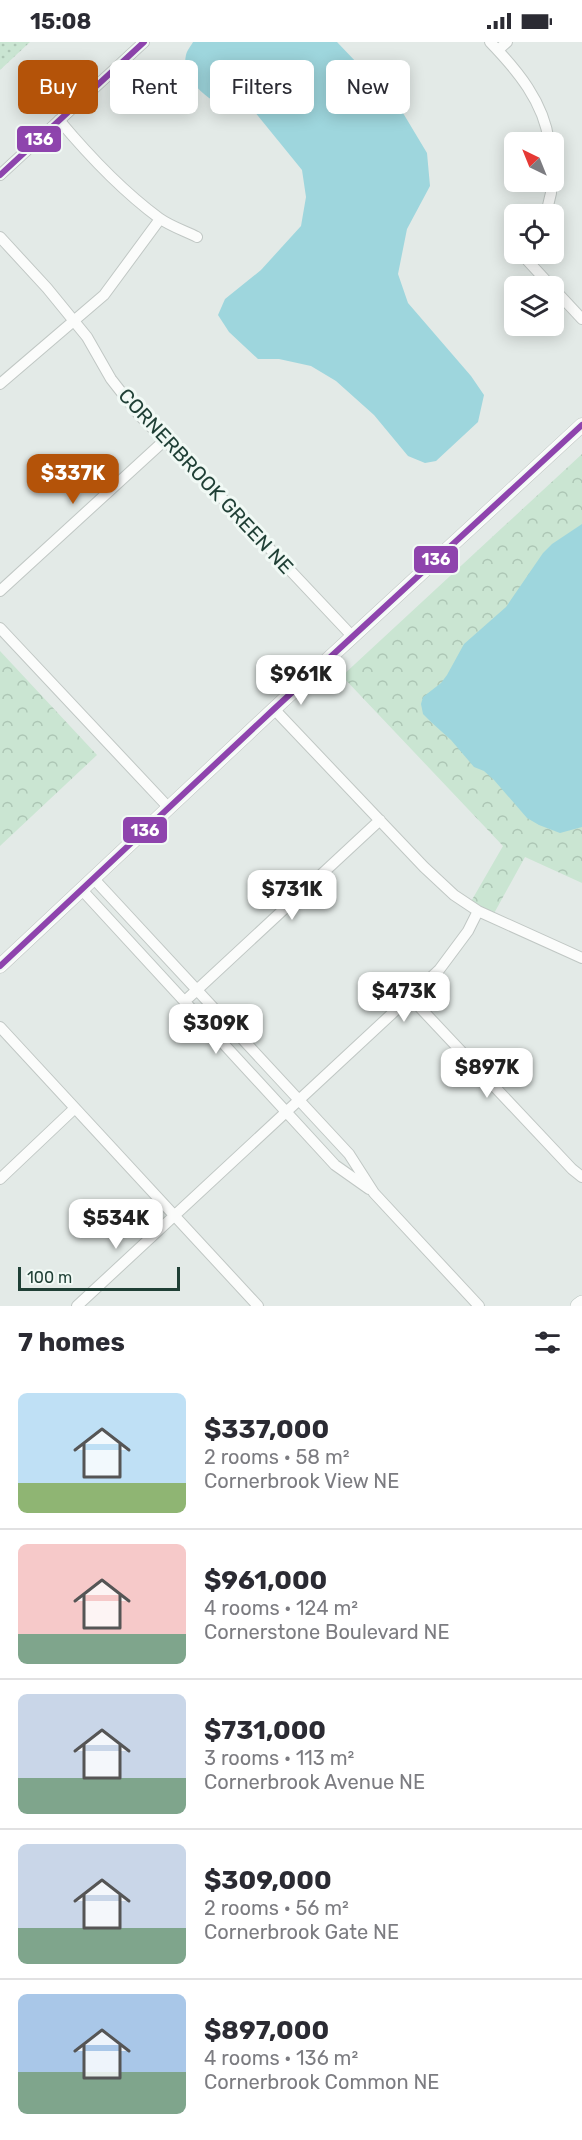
<!DOCTYPE html>
<meta charset="utf-8">
<style>
:root{--surface:#fff;--page:#f7f7f7;--text:#2b2b33;--muted:#7c7c81;--line:#e1e1e2;--accent:#b45309}
body{margin:0;font-family:Rubik,sans-serif;background:var(--page);color:var(--text);height:100vh;display:flex;flex-direction:column;font-size:22px;white-space:nowrap}
*{box-sizing:border-box;margin:0}
p{font-size:20px;color:var(--muted)}
.icon{flex:none;width:33px;height:33px;fill:none;stroke:currentColor;stroke-width:2;stroke-linecap:round;stroke-linejoin:round}
.map{position:relative;height:1264px;overflow:hidden}
.drawer{display:flex;flex-direction:column;background:var(--surface);flex:1}
.drawer>*{flex:none}
.hud{position:absolute;left:18px;top:18px;width:546px;height:54px;display:flex;gap:12px}
.needle{width:39px;rotate:317deg}
.buttons{position:absolute;left:504px;top:90px;display:grid;gap:12px}
.buttons a{display:grid;place-items:center;width:60px;height:60px;border-radius:9px;background:var(--surface);box-shadow:0 3px 15px #0003;font-size:30px}
.scale{position:absolute;left:18px;bottom:15px;width:162px;box-sizing:border-box;padding-left:6px;border:3px solid #1f3f35;border-top:0;font-size:16px;line-height:21px;white-space:nowrap;color:#1f3f35;-webkit-text-stroke:4px #f1f9f5;paint-order:stroke}
.price{position:absolute;translate:-50% -51px;padding:0 14px;border-radius:12px;background:#fff;color:#222;font-size:20px;line-height:39px;filter:drop-shadow(0 2px 3px #0008)}
.price::after{content:'';position:absolute;left:50%;top:36px;width:18px;height:14px;margin-left:-9px;background:inherit;clip-path:polygon(0 0,100% 0,50% 100%)}
.price.selected{background:var(--accent);color:#fff}
ul{padding:0;list-style:none}
li{display:flex;align-items:center;gap:18px;height:150px;padding:0 18px}
li+li{border-top:2px solid var(--line)}
li span{display:grid;place-items:center;flex:none;width:168px;height:120px;border-radius:9px;color:#555}
li>.icon{margin-inline-start:auto}
span .icon{width:72px;height:72px;fill:#fffc;stroke-width:1}
li b{font-size:26px}
h2{display:flex;justify-content:space-between;align-items:center;height:72px;padding:0 18px;font-size:26px}
.tag{padding:0 21px;border-radius:9px;background:var(--surface);box-shadow:0 3px 15px #0003;font-size:21px;line-height:54px}
.tag.selected{background:var(--accent);color:#fff}
.status{display:flex;justify-content:space-between;align-items:center;height:42px;padding:0 30px;background:var(--surface);direction:ltr}
.status svg{height:16px;fill:currentColor}
.map>svg:first-child{display:block}
</style>
<div class="status"><b>15:08</b><svg viewBox="0 0 49 12"><path d="M0 12V9h3v3zM5 12V6h3v6zM10 12V3h3v9zM15 12V0h3v12zM26 1h20v11H26zM47 4h2v5h-2z"/></svg></div>
<div class="map">
<svg width="582" height="1264" viewBox="0 0 582 1264">
<defs>
<pattern id="grass-dots" width="8" height="8" patternUnits="userSpaceOnUse" patternTransform="scale(1.5)"><rect width="8" height="8" fill="#cae5d2"/><path d="M2 2h.1M6 6h.1" fill="none" stroke="#adc6b5" stroke-width="1.8" stroke-linecap="round"/></pattern>
<pattern id="park-crowns" width="20" height="18" patternUnits="userSpaceOnUse" patternTransform="scale(1.5)"><rect width="20" height="18" fill="#cae5d2"/><path d="M2 6a3 3 0 1 1 6 0M12 15a3 3 0 1 1 6 0" fill="none" stroke="#adc6b5"/></pattern>
</defs>
<rect width="100%" height="100%" fill="#e3eae7"/>
<path fill="url(#grass-dots)" d="M0,0H30L0,28Z"/>
<path fill="url(#park-crowns)" d="M582,412V841L525,815L492,875L469,863L503,804L342,634Z
M0,609L97,713L0,804Z"/>
<path fill="#9ed6dd" d="M193,0H337L400,66L427,111L430,144L407,187L398,232L408,261L471,334L484,353L478,380L436,419L425,421L408,414L374,373L336,339L311,324L279,317H258L229,290L218,273L225,257L261,228L301,184L306,155L302,128L254,69C247,68 238,70 231,67C210,61 180,37 186,13C187,8 191,4 193,0Z
M582,482V785L560,791L539,783L527,776L494,738L484,729L474,725L451,698L431,680L423,672L421,662L423,655L441,641L447,633L464,602L506,565L543,511L552,502Z"/>
<g fill="none" stroke-linecap="round" stroke-linejoin="round">
<g stroke="#c0c7c4" stroke-width="12">
<path id="minor" d="M490,0C517,28 544,60 549,100
M498,8L507,0
M59,78C90,115 121,148 159,176C170,184 185,189 197,195
M0,133L144,0
M546,172L551,151V140
M0,195L47,246L87,295L111,337L140,374L204,437L353,595
M529,212L526,217L551,244
M554,247L582,277
M0,342L104,253L160,177
M0,549L165,398
M0,586L169,766
M274,667L424,825L454,853L478,869L582,916
M94,837L349,1112L374,1151L479,1264
M82,848L335,1123L369,1147
M411,956L572,1127L582,1135
M185,959L380,778
M0,985L258,1264
M0,1137L75,1066
M77,1264L439,928L468,889L478,869"/>
</g>
<g stroke="#c0c7c4" stroke-width="15">
<path id="tertiary" d="M0,924L274,667L582,383"/>
</g>
<g stroke="#bec8c4" stroke-width="16">
<path id="secondary" d="M578,1264L582,1261"/>
</g>
<use href="#minor" stroke="#fbfcfb" stroke-width="10"/>
<use href="#tertiary" stroke="#fbfcfb" stroke-width="14"/>
<use href="#secondary" stroke="#fbfcfb" stroke-width="15"/>
<g stroke="#f1f9f5" stroke-width="10">
<path id="bus-1" d="M0,133L144,0
M0,924L274,667L582,383"/>
</g>
<use href="#bus-1" stroke="#8e44ad" stroke-width="6"/>
</g>
<g text-anchor="middle" stroke-width="6" stroke-linejoin="round" paint-order="stroke">
<g font-size="20" fill="#1f3f35" stroke="#f1f9f5">
<text transform="translate(206 439) rotate(47)" y="7">CORNERBROOK GREEN NE</text>
</g>
</g>
<g stroke="#f1f9f5" stroke-width="2">
<rect x="16" y="83" width="46" height="28" rx="6" fill="#8e44ad"/>
<rect x="413" y="503" width="46" height="29" rx="6" fill="#8e44ad"/>
<rect x="122" y="774" width="46" height="28" rx="6" fill="#8e44ad"/>
</g>
<g font-size="16" text-anchor="middle" font-weight="bold" fill="#fff">
<text x="39" y="103">136</text>
<text x="436" y="523">136</text>
<text x="145" y="794">136</text>
</g>
</svg>
<div class="buttons">
<a><svg class="needle" viewBox="-14 -14 28 28"><path d="M0-13l5 13h-10z" fill="#e53935"/><path d="M0 13l5-13h-10z" fill="#7c7c81"/></svg></a>
<a><svg class="icon" aria-label="locate" viewBox="0 0 24 24"><circle cx="12" cy="12" r="6"/><path d="M12 2v4M12 18v4M2 12h4M18 12h4"/></svg></a>
<a><svg class="icon" aria-label="layers" viewBox="0 0 24 24"><path d="M12 4l9 5-9 5-9-5zM3 14l9 5 9-5"/></svg></a>
</div>
<div class="scale">100 m</div>
<b class="price selected" style="left:73px;top:463px">$337K</b>
<b class="price" style="left:301px;top:664px">$961K</b>
<b class="price" style="left:292px;top:879px">$731K</b>
<b class="price" style="left:404px;top:981px">$473K</b>
<b class="price" style="left:216px;top:1013px">$309K</b>
<b class="price" style="left:487px;top:1057px">$897K</b>
<b class="price" style="left:116px;top:1208px">$534K</b>
<div class="hud">
<a class="tag selected">Buy</a>
<a class="tag">Rent</a>
<a class="tag">Filters</a>
<a class="tag">New</a>
</div>
</div>
<section class="drawer">
<h2>7 homes<svg class="icon" aria-label="filters" viewBox="0 0 24 24"><path d="M4 7h16M4 17h16"/><circle cx="9" cy="7" r="2"/><circle cx="15" cy="17" r="2"/></svg></h2>
<ul>
<li><span style="background:linear-gradient(#bfe0f5 75%,#8fb573 0)"><svg class="icon" aria-label="home" viewBox="0 0 24 24"><path d="M3 11l9-7 9 7M6 9v11h12V9"/></svg></span><div><b>$337,000</b><p>2 rooms · 58 m²</p><p>Cornerbrook View NE</p></div></li>
<li><span style="background:linear-gradient(#f6c9c9 75%,#7fa58c 0)"><svg class="icon" aria-label="home" viewBox="0 0 24 24"><path d="M3 11l9-7 9 7M6 9v11h12V9"/></svg></span><div><b>$961,000</b><p>4 rooms · 124 m²</p><p>Cornerstone Boulevard NE</p></div></li>
<li><span style="background:linear-gradient(#c9d6e8 70%,#7fa58c 0)"><svg class="icon" aria-label="home" viewBox="0 0 24 24"><path d="M3 11l9-7 9 7M6 9v11h12V9"/></svg></span><div><b>$731,000</b><p>3 rooms · 113 m²</p><p>Cornerbrook Avenue NE</p></div></li>
<li><span style="background:linear-gradient(#c9d6e8 70%,#7fa58c 0)"><svg class="icon" aria-label="home" viewBox="0 0 24 24"><path d="M3 11l9-7 9 7M6 9v11h12V9"/></svg></span><div><b>$309,000</b><p>2 rooms · 56 m²</p><p>Cornerbrook Gate NE</p></div></li>
<li><span style="background:linear-gradient(#a9c7e8 65%,#7fa58c 0)"><svg class="icon" aria-label="home" viewBox="0 0 24 24"><path d="M3 11l9-7 9 7M6 9v11h12V9"/></svg></span><div><b>$897,000</b><p>4 rooms · 136 m²</p><p>Cornerbrook Common NE</p></div></li>
</ul>
</section>
